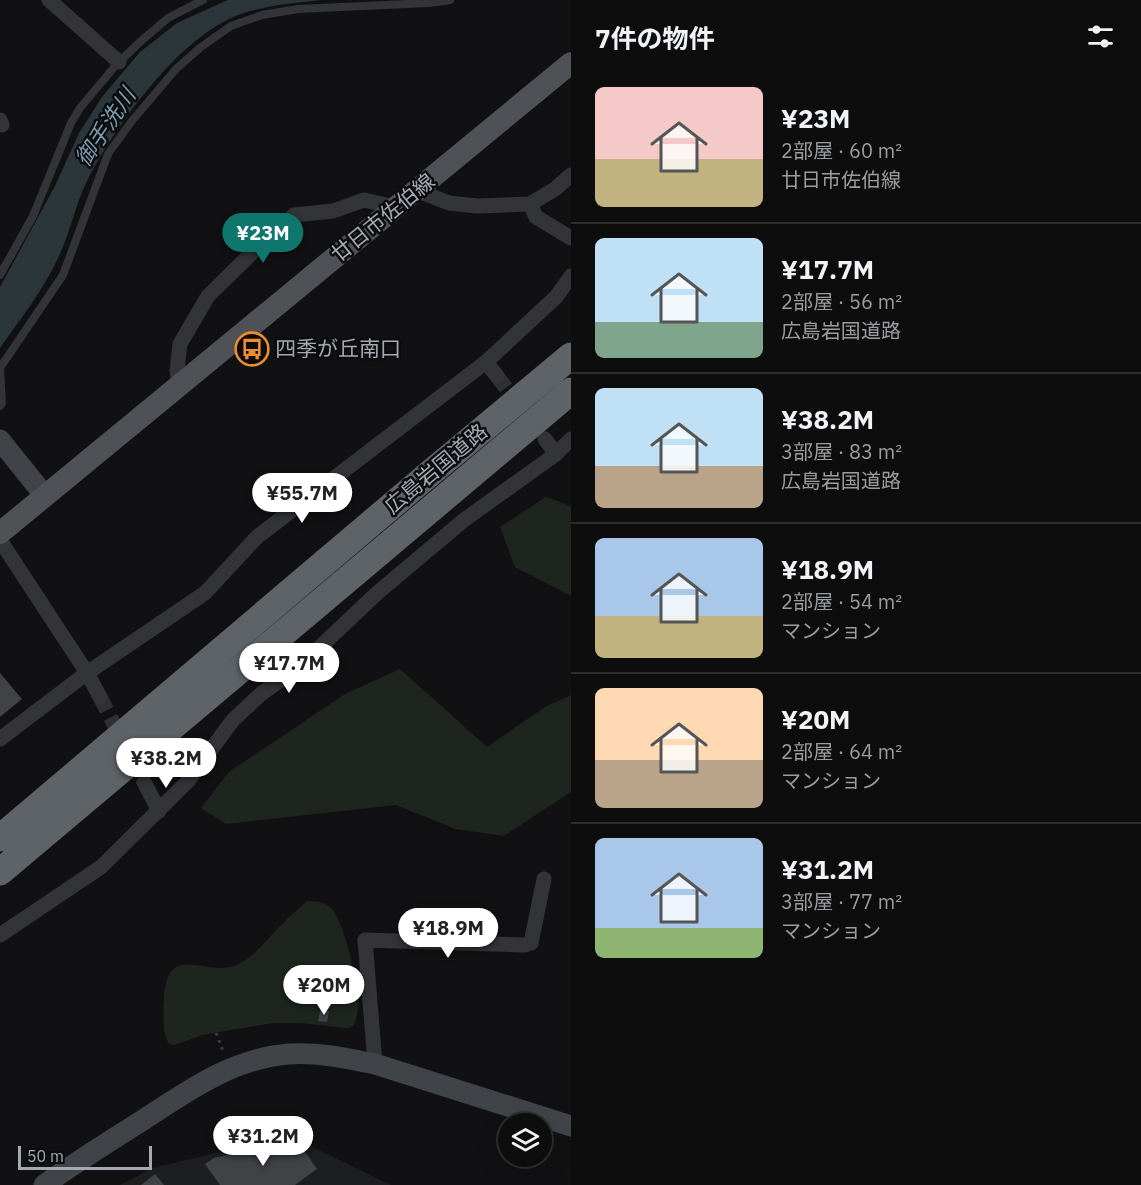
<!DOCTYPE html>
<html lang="ja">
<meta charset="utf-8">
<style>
:root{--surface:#0d0d0e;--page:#1b1b1c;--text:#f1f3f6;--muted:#9a9c9e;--line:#2d2d2e;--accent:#0f766e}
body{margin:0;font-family:"IBM Plex Sans","Noto Sans JP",sans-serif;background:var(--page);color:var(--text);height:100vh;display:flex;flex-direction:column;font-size:22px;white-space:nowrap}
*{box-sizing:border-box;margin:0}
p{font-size:20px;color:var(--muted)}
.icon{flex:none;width:33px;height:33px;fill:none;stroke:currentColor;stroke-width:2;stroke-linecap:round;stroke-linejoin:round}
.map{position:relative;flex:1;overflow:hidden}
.drawer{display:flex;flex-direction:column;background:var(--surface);width:570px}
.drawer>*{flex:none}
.fabs{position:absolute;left:498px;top:1113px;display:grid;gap:12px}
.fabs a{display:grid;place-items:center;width:54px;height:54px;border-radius:50%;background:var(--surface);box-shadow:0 6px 24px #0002,0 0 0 2px var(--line);font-size:30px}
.scale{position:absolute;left:18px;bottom:15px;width:134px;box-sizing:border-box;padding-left:6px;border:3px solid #a3aab3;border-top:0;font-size:16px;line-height:21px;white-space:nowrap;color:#a3aab3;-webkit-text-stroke:4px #0c0c0e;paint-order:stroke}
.price{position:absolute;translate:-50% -51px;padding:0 14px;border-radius:21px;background:#fff;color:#222;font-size:20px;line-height:39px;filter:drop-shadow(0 2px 3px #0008)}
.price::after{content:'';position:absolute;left:50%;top:36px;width:18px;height:14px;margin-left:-9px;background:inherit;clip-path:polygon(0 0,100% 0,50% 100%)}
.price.on{background:var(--accent);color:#fff}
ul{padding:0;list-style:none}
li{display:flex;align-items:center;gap:18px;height:150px;padding:0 24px}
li+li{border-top:2px solid var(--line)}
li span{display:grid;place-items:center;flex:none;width:168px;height:120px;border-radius:9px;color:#555}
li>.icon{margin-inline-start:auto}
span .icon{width:72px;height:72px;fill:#fffc;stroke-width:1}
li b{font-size:26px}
h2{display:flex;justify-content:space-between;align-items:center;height:72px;padding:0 24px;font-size:26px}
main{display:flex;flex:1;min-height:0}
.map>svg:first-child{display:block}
</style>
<main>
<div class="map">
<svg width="571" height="1185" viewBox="0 0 571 1185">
<rect width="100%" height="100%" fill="#111113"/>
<path fill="#1d1e20" d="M274,1139L302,1142L391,1185H120L153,1168Z"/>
<path fill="#1e251e" d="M546,497L571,506V596L515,567L500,527Z
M400,669L487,747L545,707L571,695V792L504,836L456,829L396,805L226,824L201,808L229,772L345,694Z
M307,901C316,901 325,901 332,909C344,922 355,975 358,993C359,1003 358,1016 354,1025L350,1028H344L301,1023H273L202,1035L175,1045L169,1044C162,1031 163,1014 164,999C166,938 209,980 239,964C258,954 268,937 283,923C290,915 299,909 307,901Z"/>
<path fill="#2b363b" d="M228,0H321C295,3 269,5 244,13C182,32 114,127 86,183C75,206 70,233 59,256C44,289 21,318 0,348V287L55,186L79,133L102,97L140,52L177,23Z"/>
<path fill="#404246" d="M0,673L22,699L0,717Z
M320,1010L329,1011L327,1022L318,1021Z
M301,1146L317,1169L295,1185H220L205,1164L214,1158L263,1147Z
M155,1174L164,1185H141Z"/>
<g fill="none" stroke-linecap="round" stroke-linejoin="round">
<path stroke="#2e3033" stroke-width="15" stroke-dasharray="15 8" stroke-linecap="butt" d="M497,376L520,407
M100,697L144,782"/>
<path stroke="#383b3e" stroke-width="3" stroke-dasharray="3 4.5" stroke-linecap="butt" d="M216,1033L223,1051"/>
<path stroke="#323438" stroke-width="8" d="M0,275L33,216L71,123L80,108L116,65L141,41L168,18L203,0
M0,406L2,403L0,368L63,275L108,154L131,122L176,69L201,47L231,26L262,15L298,9L429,3L450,0"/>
<path stroke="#323438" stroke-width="15" d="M49,0L119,62
M0,120L2,125
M416,190L449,203L477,206L530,204L555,189L571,175
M530,204L536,217L571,238
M486,362L497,376
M179,386L177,370L180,344L208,296L259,246L294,215L333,211L364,200L395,207
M545,439L556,454
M0,540L87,673L100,697
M0,739L87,673L205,593L257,537L486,362L556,297L571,276
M144,782L159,811
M0,935L101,867L187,782L233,720L262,693L299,667L376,594L464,520L556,454L571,439
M375,1064L365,940L524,945L531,943L544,879"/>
<path stroke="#404347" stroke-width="21" d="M0,440L45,496
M44,1185C75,1163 108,1142 140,1122C186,1092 231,1059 288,1054C318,1052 346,1058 375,1064L571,1126"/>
<path stroke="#4e5156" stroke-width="22" d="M0,533L571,63"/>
<path stroke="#5e6368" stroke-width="27" d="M0,838L428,475L571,356
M0,872L571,391"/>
</g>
<defs>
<g id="bus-ring" transform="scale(1.725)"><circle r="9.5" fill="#0c0c0e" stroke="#ec8e2f" stroke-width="1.5"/><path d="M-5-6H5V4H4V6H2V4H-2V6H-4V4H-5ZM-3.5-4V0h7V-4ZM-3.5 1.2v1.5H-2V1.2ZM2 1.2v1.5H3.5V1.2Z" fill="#ec8e2f"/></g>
</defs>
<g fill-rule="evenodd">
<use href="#bus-ring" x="252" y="349"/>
</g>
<g text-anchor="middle" stroke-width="5" stroke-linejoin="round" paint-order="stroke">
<g font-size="21" fill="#a3aab3" stroke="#0c0c0e">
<text transform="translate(383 218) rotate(-39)" y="7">廿日市佐伯線</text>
<text transform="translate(436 469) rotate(-40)" y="7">広島岩国道路</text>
</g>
<g font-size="21" fill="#a3aab3" stroke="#0c0c0e" text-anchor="start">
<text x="275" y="356">四季が丘南口</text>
</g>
<g font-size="22" font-style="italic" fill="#7a9eae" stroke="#0c0c0e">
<text transform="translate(105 127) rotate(-56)" y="8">御手洗川</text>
</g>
</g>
</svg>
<div class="fabs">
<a><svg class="icon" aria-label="layers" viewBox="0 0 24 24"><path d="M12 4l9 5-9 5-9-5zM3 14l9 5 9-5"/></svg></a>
</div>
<div class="scale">50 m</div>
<b class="price on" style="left:263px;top:264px">¥23M</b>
<b class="price" style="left:302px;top:524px">¥55.7M</b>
<b class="price" style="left:289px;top:694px">¥17.7M</b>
<b class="price" style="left:166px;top:789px">¥38.2M</b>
<b class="price" style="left:448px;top:959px">¥18.9M</b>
<b class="price" style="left:324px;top:1016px">¥20M</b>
<b class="price" style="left:263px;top:1167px">¥31.2M</b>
</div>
<section class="drawer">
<h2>7件の物件<svg class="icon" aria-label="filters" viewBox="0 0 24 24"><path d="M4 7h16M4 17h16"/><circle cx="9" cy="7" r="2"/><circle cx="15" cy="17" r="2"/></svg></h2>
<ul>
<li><span style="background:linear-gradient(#f6c9c9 60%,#c2b280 0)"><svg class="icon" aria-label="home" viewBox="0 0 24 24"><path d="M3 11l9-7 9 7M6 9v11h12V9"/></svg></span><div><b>¥23M</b><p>2部屋 · 60 m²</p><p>廿日市佐伯線</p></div></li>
<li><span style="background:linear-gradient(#bfe0f5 70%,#7fa58c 0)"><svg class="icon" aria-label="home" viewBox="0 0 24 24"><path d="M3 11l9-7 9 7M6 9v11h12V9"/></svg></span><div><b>¥17.7M</b><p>2部屋 · 56 m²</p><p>広島岩国道路</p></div></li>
<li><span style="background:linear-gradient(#bfe0f5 65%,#b9a48a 0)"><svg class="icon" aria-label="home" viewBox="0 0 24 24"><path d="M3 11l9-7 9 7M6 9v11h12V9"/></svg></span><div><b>¥38.2M</b><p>3部屋 · 83 m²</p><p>広島岩国道路</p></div></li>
<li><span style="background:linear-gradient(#a9c7e8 65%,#c2b280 0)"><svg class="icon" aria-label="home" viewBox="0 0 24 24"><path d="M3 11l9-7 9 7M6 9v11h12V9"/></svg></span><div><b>¥18.9M</b><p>2部屋 · 54 m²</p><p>マンション</p></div></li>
<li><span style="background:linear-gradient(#ffd9b3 60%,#b9a48a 0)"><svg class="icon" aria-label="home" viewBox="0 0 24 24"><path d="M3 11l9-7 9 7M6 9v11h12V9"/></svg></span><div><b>¥20M</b><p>2部屋 · 64 m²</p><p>マンション</p></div></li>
<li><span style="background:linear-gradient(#a9c7e8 75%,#8fb573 0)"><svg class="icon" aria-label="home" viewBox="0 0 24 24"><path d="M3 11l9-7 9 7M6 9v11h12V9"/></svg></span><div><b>¥31.2M</b><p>3部屋 · 77 m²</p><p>マンション</p></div></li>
</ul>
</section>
</main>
